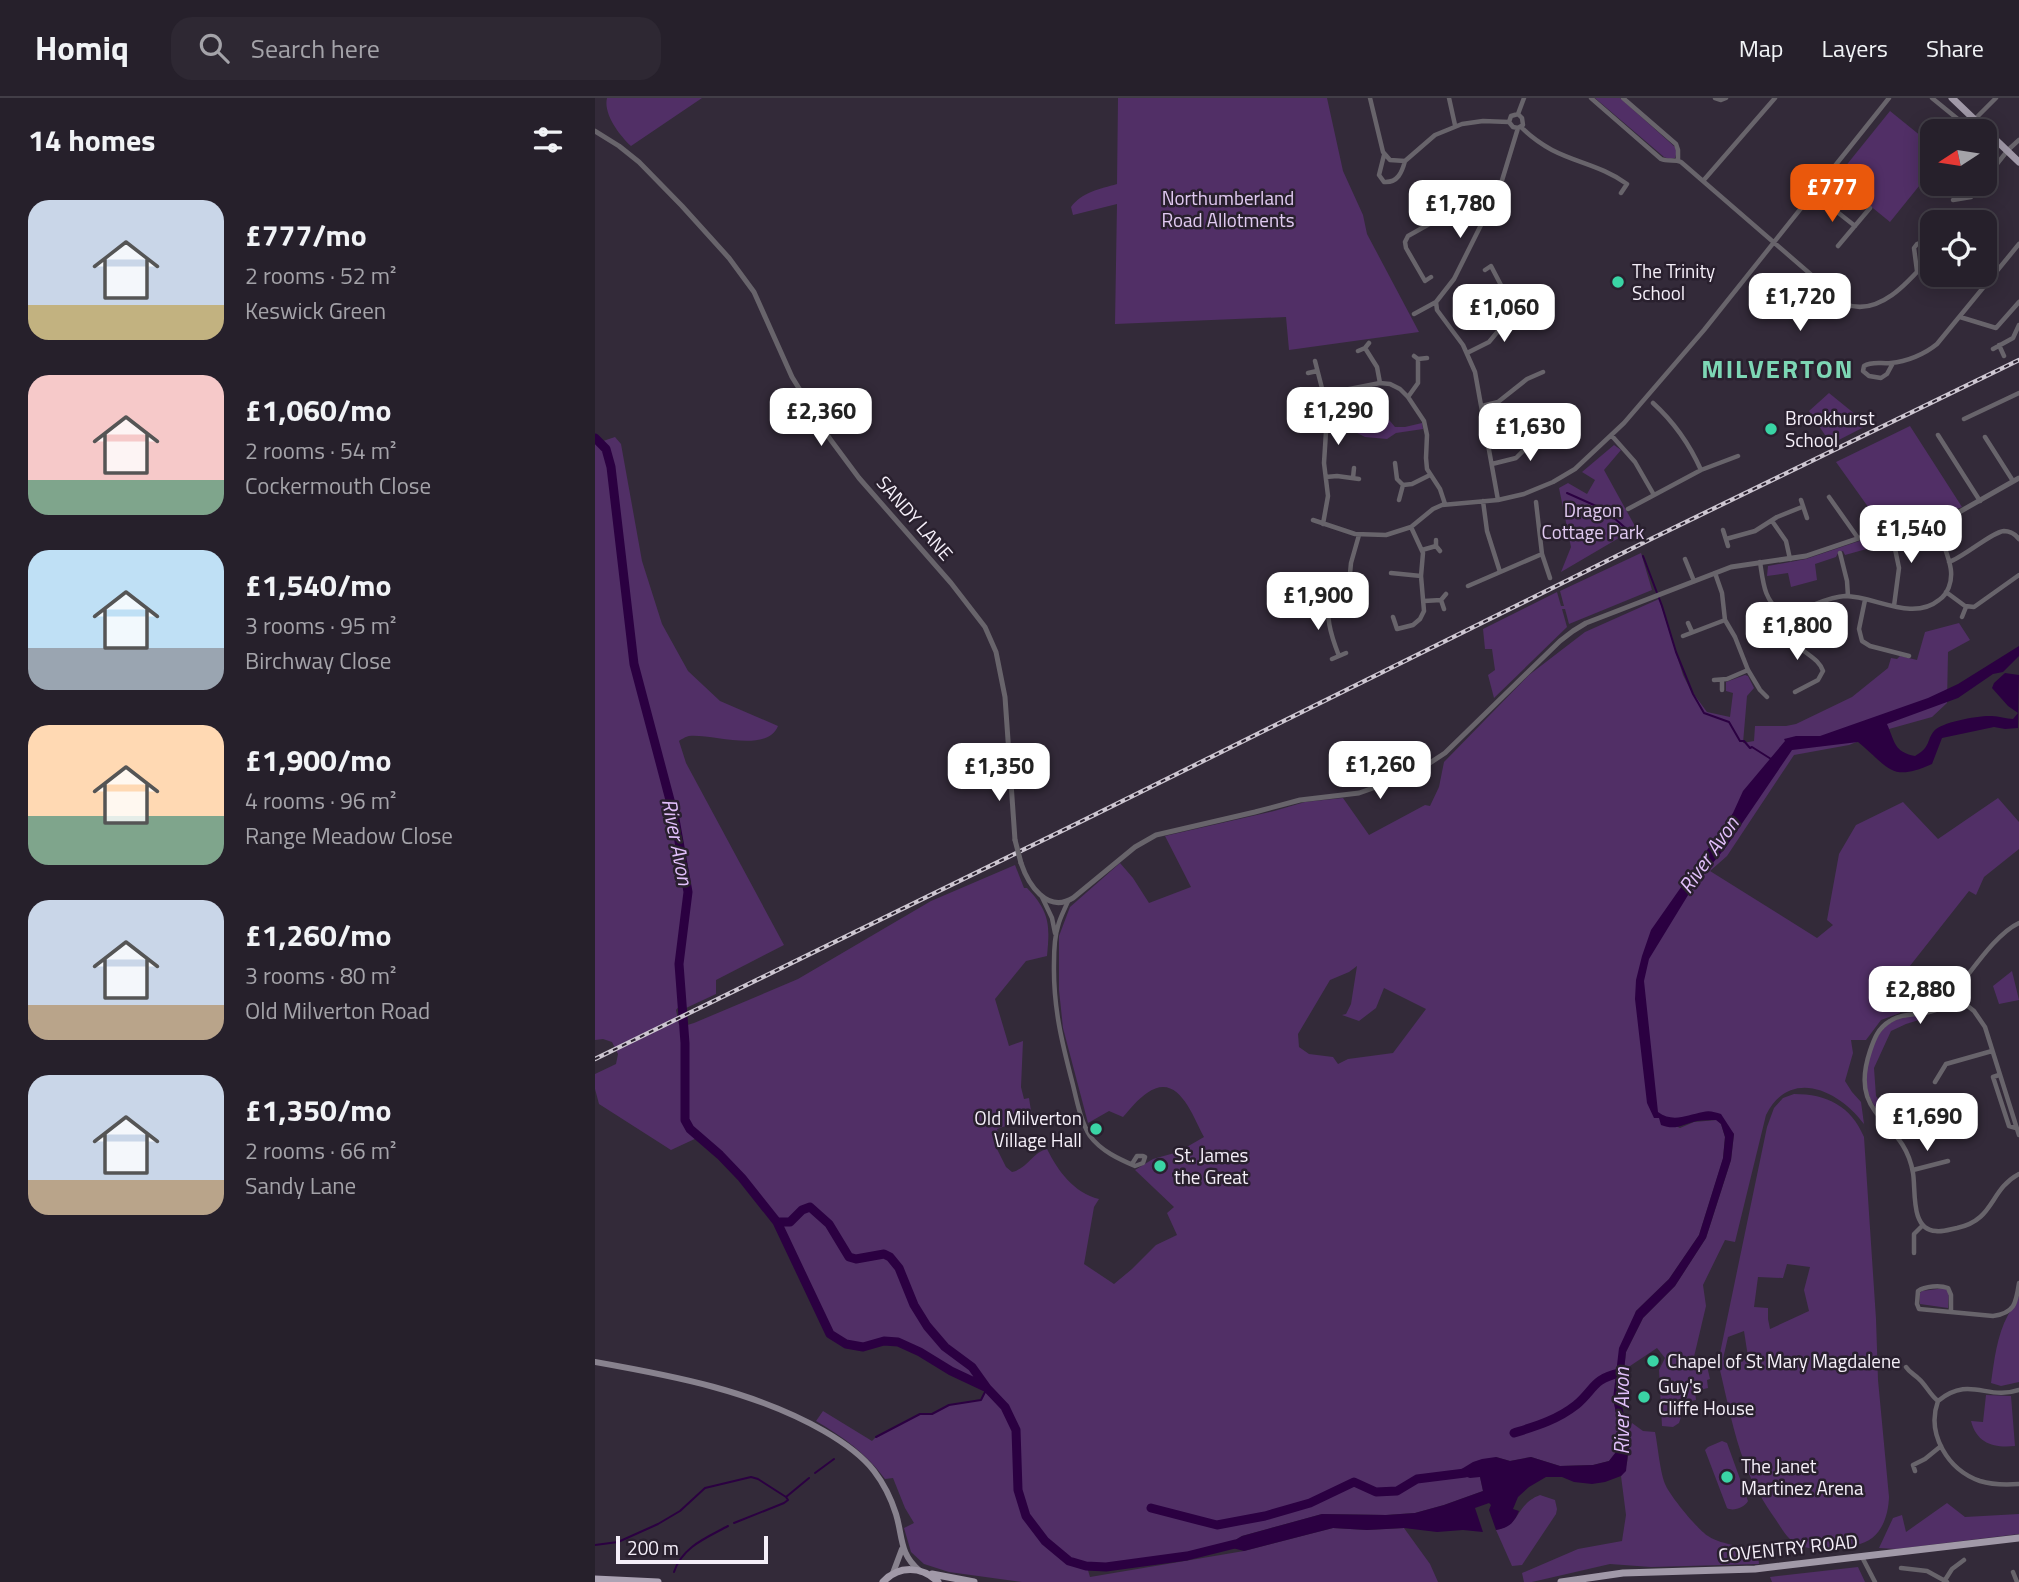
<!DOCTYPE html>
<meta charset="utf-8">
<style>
:root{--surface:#26202b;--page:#2e2833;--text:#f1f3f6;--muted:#a4a3a9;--line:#423e47;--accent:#ea580c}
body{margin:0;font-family:"Titillium Web",sans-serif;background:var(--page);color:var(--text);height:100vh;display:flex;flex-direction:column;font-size:26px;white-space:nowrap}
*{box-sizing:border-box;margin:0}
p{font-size:23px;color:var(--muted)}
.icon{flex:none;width:38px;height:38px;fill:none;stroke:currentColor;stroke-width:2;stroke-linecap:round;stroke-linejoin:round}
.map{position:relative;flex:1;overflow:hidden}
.sheet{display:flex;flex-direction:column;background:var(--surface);width:595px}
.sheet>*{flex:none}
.needle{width:46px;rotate:258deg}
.tools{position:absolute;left:1325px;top:21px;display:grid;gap:14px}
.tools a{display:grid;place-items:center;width:77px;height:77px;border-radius:14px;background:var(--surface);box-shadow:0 4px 18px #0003,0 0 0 2px var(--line);font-size:35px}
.scale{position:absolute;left:21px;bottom:18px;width:152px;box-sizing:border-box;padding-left:7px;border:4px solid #f5eff9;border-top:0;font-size:19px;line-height:24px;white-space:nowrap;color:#f5eff9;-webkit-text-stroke:5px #29202e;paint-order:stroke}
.price{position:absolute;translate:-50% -60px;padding:0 16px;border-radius:14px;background:#fff;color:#222;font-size:23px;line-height:46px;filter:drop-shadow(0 2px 4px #0008)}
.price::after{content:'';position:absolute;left:50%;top:42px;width:21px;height:16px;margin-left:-10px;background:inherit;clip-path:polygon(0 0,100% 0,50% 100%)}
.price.selected{background:var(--accent);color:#fff}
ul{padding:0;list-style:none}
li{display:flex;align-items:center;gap:21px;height:175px;padding:0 28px}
li span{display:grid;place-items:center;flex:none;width:196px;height:140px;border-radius:21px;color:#555}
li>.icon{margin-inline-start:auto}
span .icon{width:84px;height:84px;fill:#fffc;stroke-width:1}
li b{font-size:30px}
h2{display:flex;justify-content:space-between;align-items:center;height:84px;padding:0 28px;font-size:30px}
header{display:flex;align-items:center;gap:42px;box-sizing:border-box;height:98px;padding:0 35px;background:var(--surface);border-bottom:2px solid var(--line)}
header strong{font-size:33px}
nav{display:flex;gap:38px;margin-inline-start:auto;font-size:24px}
.search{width:490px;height:63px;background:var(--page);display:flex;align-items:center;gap:18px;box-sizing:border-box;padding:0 24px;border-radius:21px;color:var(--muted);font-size:26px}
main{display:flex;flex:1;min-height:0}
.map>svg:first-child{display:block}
</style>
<header>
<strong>Homiq</strong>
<div class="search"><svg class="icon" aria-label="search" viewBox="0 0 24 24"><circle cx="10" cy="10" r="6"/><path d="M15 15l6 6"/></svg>Search here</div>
<nav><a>Map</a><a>Layers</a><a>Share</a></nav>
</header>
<main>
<section class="sheet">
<h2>14 homes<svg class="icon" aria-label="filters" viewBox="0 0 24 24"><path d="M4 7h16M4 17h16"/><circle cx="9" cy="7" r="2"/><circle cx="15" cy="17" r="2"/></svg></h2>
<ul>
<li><span style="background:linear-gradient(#c9d6e8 75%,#c2b280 0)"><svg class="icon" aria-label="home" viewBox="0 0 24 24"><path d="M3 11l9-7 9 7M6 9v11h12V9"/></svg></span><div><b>£777/mo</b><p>2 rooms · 52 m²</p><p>Keswick Green</p></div></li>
<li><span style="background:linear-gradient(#f6c9c9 75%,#7fa58c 0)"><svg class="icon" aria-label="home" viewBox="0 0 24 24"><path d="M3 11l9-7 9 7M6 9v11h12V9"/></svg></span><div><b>£1,060/mo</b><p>2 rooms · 54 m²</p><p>Cockermouth Close</p></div></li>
<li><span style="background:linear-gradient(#bfe0f5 70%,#9aa5b1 0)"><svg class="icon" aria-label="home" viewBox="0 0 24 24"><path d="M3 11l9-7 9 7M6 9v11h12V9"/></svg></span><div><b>£1,540/mo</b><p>3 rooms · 95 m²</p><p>Birchway Close</p></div></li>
<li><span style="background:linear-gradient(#ffd9b3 65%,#7fa58c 0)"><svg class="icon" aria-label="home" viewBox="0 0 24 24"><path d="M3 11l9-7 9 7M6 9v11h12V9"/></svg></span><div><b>£1,900/mo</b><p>4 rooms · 96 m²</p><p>Range Meadow Close</p></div></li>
<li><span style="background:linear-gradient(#c9d6e8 75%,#b9a48a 0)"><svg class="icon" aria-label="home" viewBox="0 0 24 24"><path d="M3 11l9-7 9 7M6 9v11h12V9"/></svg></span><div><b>£1,260/mo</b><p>3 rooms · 80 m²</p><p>Old Milverton Road</p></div></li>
<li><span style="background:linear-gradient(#c9d6e8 75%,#b9a48a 0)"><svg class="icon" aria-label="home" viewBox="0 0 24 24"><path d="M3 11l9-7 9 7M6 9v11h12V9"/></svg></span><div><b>£1,350/mo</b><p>2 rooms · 66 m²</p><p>Sandy Lane</p></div></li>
</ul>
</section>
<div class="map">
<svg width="1424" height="1484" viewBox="0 0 1424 1484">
<rect width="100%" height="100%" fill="#332a39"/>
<path fill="#512f66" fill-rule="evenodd" d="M12,0H107L36,48C25,38 8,16 12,0Z
M523,0H732L748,73L768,117L772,136L824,234L694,252L691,219L520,226L522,106L478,117L476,109C487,94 505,91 522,86Z
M1000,0H1025L1080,49L1082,53L1080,60L1074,61L1069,59Z
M1295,13L1337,47V72L1295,124L1241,80Z
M1234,295L1266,321L1271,328L1236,346L1214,313Z
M785,315L790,317L800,329H810L827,325L828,331L801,335L792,341L770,339L760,334L737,335L736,324L773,323L778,317Z
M1315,328L1367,409L1351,415L1286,427L1241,364Z
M20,339L26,346L47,463L67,526L93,573L125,603L183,628C172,656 115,635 94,638C92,638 85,642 84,643L91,665L189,847L121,882V896L91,910L86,906L81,912L84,927L89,928L99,925L203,881L336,803L420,767L429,790H432C455,814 455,827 452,858L431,863L400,901L414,948L428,943L426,989L429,1001L434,1000L437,1019L402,1031L407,1048L402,1051L411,1069L417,1074C432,1071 438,1054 452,1051C463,1073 479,1095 504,1101L499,1109L489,1166L519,1186L537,1171L561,1147L582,1137L572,1115L579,1109L540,1072L558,1061L583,1054L609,1039C597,1017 583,973 552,995C543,1001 535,1011 528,1019L514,1013L493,1025L468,930L464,892V838L475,809L525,765L538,780L554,805L596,789L570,738L679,713L710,704L748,700L774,737L830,707L835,708L844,689L849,664L934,577L990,534L1064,501L1088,577L1095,591L1112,614L1135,619L1138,595L1131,593V584L1150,577L1153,578L1159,590L1152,598L1148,645L1159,643L1160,628H1191L1201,626L1257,599L1293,570L1296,560L1302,561L1305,558L1322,562L1330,534L1364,525L1375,542L1353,554L1352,605L1337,619L1294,631L1254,647L1199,657L1132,758L1115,773L1222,840L1238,827L1232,822L1244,756L1261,727L1308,704L1343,741L1403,700L1424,724V751L1389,779L1381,797L1374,793L1307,878L1305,915L1286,922L1271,942H1256L1258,955L1250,983L1257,994L1266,1004L1269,1026C1244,992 1195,969 1171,1017L1140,1144L1130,1142L1108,1187L1111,1208L1098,1263L1111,1264L1115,1281L1112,1282L1113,1290L1100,1293L1101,1302L1091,1304L1084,1325L1078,1329L1067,1328L1064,1272L1070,1260L1062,1250L1029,1272L1031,1254L1048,1220L1080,1188L1111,1140L1136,1062L1139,1036L1122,1019L1075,1025L1085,1030L1099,1024L1122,1022L1126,1026L1130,1039L1128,1061L1104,1137L1074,1181L1041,1213L1018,1301L1027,1341L1021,1354L1014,1363L998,1367L965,1368L936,1359L915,1363L901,1359L885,1379L888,1393L849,1407L820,1415L791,1417L727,1416L647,1438L630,1448L592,1458L511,1469H492L495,1479L649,1453L738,1430L772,1432L809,1430L835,1466L843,1484H427L354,1474L329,1466L316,1454L309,1430L319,1425L310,1410L298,1380L290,1381C271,1355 248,1339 221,1323L228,1313L277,1343L281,1339L325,1316H337L354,1307L386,1302L392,1290L356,1273L325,1254L303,1244L289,1243L268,1249L251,1246L235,1236L182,1124L147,1080L125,1057L104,1039L76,1052L4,1006L0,991V976L21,966L23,956L17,944L8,941L0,942V341L6,346L5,344ZM762,868L756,906L751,916L747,917L764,923L781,910L789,890L831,911L798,955L753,961L743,966L738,959L714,956L704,949L703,936L735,882L754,874Z
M1019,347L1026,352L1009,372L1041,430L966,474L976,449L964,390L973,385L992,396L1000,382L987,374Z
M1330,427L1336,428L1340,432L1250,457L1248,453L1243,455L1241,459L1220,466L1222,482L1196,489L1193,475L1172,478L1173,468L1211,461L1282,437Z
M1046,455L1057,492L974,526L970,511H967L972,529L899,600L893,577L900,572L897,551H890L888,531L962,494L966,508H969L965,493Z
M1417,873L1424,902L1404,906L1398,888Z
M1326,917L1327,921L1311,926L1296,933L1279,970L1281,998L1306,1035L1303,1034C1292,1022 1278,1010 1273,995C1267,976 1277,937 1294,926C1304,919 1314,918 1326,917Z
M1199,996C1232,996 1256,1008 1269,1039L1281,1221L1283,1282L1294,1399C1293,1421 1285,1443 1260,1447C1243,1450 1219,1455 1202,1446C1193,1442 1187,1431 1181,1422C1169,1405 1158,1387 1150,1366C1138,1335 1132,1301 1124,1268V1260L1172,1029L1179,1010L1188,1000ZM1192,1166L1215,1169L1209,1192L1214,1213L1175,1231L1173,1221V1210L1159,1209L1163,1179L1188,1180ZM1149,1233L1153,1259L1132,1270L1128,1261L1133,1239Z
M1350,1190L1354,1193L1353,1210L1325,1206V1195L1327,1193Z
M1424,1197V1284L1406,1288L1396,1285C1399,1263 1402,1237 1413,1217C1417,1210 1422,1206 1424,1197Z
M1391,1297L1416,1298L1420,1348C1399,1350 1382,1346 1376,1323L1388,1324Z
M1037,1325L1048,1333L1060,1334C1063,1348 1065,1376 1071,1388C1076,1399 1103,1432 1113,1438C1130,1449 1148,1445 1163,1457L1164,1466L1056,1469L1015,1466L937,1484H929L927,1475L983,1451L1027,1443L1031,1417L1026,1378C1035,1368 1034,1346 1032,1333Z
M1127,1343L1132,1345L1153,1403C1150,1409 1138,1414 1132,1410L1110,1352L1113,1349Z
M945,1397L960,1402L962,1411L961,1416L927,1467L917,1468L901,1432C926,1427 921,1406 945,1397Z
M1352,1405L1370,1419L1424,1416V1436L1301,1451L1284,1450L1298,1420L1307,1417L1311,1434Z
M1263,1469L1270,1484H1177L1175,1479Z"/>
<path fill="#2b0041" d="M1424,548V558L1408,574L1398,576L1363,600L1292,626C1300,644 1299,654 1320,658C1336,649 1331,643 1339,633C1346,624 1385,617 1397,618C1404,618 1411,621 1418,621L1423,615L1413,608L1397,590L1399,585L1410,575L1424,577L1423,630L1410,631L1399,629L1347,640L1337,666C1295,685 1294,669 1263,644L1197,652L1131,749L1098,789L1054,861L1049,883L1063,1014C1078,1025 1092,1017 1108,1014C1114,1012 1120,1014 1126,1016L1139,1036L1136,1062L1111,1140L1080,1188L1048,1220L1031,1254L1026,1301L1034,1346L1031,1373L1026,1378L1010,1384L997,1386L979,1384L967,1379H951L934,1389L923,1399L918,1411L924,1413C919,1425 914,1430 901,1432L894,1412L896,1407L894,1405L880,1410L888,1434L868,1432L842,1434L809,1430L772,1432L738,1430L649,1453L630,1448L647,1438L727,1416L791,1417L820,1415L849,1407L888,1393L885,1379L875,1380L860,1375L878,1364L887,1361L901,1359L915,1363L936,1359L965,1368L998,1367L1014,1363L1021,1354L1027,1341L1018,1301L1024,1250L1041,1213L1074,1181L1104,1137L1128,1060L1130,1039L1126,1026L1121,1022C1115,1022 1109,1022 1102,1023C1088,1026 1081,1033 1066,1027L1064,1020H1059L1052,1005L1040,901L1041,882L1047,858L1056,832L1138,715L1148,693L1190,643L1189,641L1201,638H1225L1333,600L1363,586Z"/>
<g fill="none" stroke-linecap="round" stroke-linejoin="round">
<path stroke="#2b0041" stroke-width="2" d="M972,395L1010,412L1035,434
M1048,458L1067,508L1081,554L1098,596L1109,615L1134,624L1145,643H1149L1155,650L1157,649L1176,661
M281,1339L325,1316H337L354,1307L386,1302L392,1290
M220,1375L239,1361
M139,1425L189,1405L193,1402L191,1399L214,1380
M0,1447L23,1444L63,1426L85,1413L110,1390L156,1379L163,1381L191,1399
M79,1474C87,1449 111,1440 133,1428"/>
<path stroke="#2b0041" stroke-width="9" d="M0,340L11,351L16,369L39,566L80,721L93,794L84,866L90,945V1022L95,1031L125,1057L147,1080L182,1124L235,1236L251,1246L268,1249L289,1243L303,1244L325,1254L356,1273L390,1289
M182,1124H195L207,1112L215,1109L234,1126L254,1159L261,1161L289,1156L295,1159L304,1170L319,1207L332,1228L350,1249L377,1269L392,1290L410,1309L421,1332L423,1392L431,1418L450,1443L474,1463L491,1468L511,1469L592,1458L640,1446
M919,1335C941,1328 962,1322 981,1307C1000,1291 997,1281 1025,1275
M556,1410L622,1427L670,1418L715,1405L759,1384L781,1394L802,1393L822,1381L870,1375"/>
<path stroke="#68646b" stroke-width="4.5" d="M775,0L788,54L795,62L810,63L840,37L867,26L888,23L914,24L918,29L923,30
M854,0L860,27
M996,0L1066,61C1073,64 1080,61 1086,64L1250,206C1285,220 1317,180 1337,157
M1028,0L1081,46L1083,52V62
M1120,0L1126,2L1131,0
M1337,0L1375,31
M1380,21L1401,0
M914,24L916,18L923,16L929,0
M926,29C935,38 946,46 957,52C982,65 1007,68 1032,86L1026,95
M789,57L784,77L789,84C803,85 807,74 810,63
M1390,81L1413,52L1424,42
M1108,83L1180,0
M1363,89L1364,101
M1217,94L1260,128
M1358,102L1376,99L1387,86
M1243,148L1275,110
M1322,173L1319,150L1322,146L1337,140
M836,179L830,183L811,150L810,144L813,138L861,111H871L891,120
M841,204L842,212L868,247L880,274L903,402
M1204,210L1209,218L1205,222L1201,220V213L1225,185
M819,216L841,204L859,181L905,89L923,30L928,27L927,20L923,16
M1365,219L1401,230L1424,204
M1404,247L1409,258
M770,250L782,269L785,285
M1398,251L1418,240L1424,227
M763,253L770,250L774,245
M872,255L894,244L909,226L918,219L920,214L896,168L890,172
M819,258L823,261L832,260
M720,263L730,302L732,318L729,365L733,398L728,426
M1298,265L1292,276L1286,280L1274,278L1268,273L1269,268C1277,263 1286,266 1296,265C1311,264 1330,256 1342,246L1424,146
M713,275L722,273
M729,296L785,285L795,286L805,291L813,299L829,323L832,337L831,360L832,371L845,391L850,406
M813,299L823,285V261
M1058,305C1080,325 1094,345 1106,372
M887,308L903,304L932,281L948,274
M1369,321L1424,295
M1343,337L1385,403
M1017,338L1040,364L1059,397
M1390,339L1418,383
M800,365L802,381L808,387L817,386L835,377
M897,366L921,360L937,344L958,329
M731,379L742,378L764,381
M758,380L759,370
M1234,399L1263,440
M804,402L808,387
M1206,402L1212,420
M888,403L892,433L905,474
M941,404L947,456L955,480
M1033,411L1106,372L1143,358
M718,422L760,436L791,437L816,429L838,411L847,407L903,402L929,396L958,384L980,371L1029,325L1109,232L1294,0
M1177,423L1191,443L1195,461
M1128,432L1133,448
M1131,441L1160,433L1182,419L1207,409
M841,442V448L845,453
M1299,446L1304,470L1299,508
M827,452L841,448
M1245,455L1252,483L1253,498
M1090,461L1099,483
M1165,464C1168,483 1169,504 1187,514C1209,515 1228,499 1250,498C1280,498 1317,524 1344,502C1353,496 1357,484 1356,473C1355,459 1344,437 1340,421
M1354,464C1369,459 1397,434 1409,433C1416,433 1420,436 1424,441
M796,475L826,478
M1120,475L1127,495L1130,522L1140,539L1153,572L1165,592L1172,599
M735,488L740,495
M873,488L947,456
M1351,494L1370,508L1379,509L1424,477
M1270,502L1264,531L1267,543L1275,548L1314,558
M829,503L846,502
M849,511L846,502L851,496
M1191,514C1192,526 1194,539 1203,548C1212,557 1224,561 1228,573L1223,582L1200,594
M798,519L802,531
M1367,519L1371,509
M1093,525L1097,534
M802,531L818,527L825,521L829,513L826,478L828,455L816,429
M1088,538L1130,522
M744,558C737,540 727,513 739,496L749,491L754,486L756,465L764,437
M737,561L751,555
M1119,582L1132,581L1153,572
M1127,582V592
M447,799L457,820L460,835
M473,803C470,811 465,819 463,828C459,840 459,853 459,865C458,909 467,945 478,987C482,1004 486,1024 495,1038C506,1053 524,1061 540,1068L548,1065L550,1059L548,1058H542L537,1066
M1424,825C1404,834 1383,864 1369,882C1363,890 1358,901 1350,907C1333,920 1311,912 1295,923C1283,930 1279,941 1275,953C1252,1022 1309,1019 1318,1075C1321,1092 1315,1132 1341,1133C1348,1134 1356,1131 1362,1130C1400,1122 1394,1092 1424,1076
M1359,897L1379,913L1390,929L1424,1037
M1404,977L1398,979L1414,1028L1421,1030
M1340,984L1351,966L1397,953
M1318,1072L1353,1063
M1319,1155V1136L1328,1127
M1356,1214V1197L1353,1190C1345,1187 1330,1188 1323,1193L1322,1206L1324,1211L1398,1218C1420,1215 1421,1205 1424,1185
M1311,1269C1315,1275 1319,1276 1324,1281C1331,1287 1335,1297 1343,1303
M1424,1292C1392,1303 1375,1277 1343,1303C1331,1336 1353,1372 1385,1383C1398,1387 1411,1387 1424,1386
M1320,1373L1318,1367L1330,1361L1346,1348
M1267,1459L1280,1484
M1306,1470L1332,1473L1352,1484
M1418,1474L1422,1484
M1350,1482L1357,1471L1369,1462"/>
<path stroke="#68646b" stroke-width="5" d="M0,33L24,48L44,64L87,108L134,160L159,194L197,279L235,341L264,380L356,485L390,529L401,554L410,599L420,742
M426,765C433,786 452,816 478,800L540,749L561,737L660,714L705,702L764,695L818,676L850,655L965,543L978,533L991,525L1136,469L1211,458L1282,434L1359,417L1424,380"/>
<path stroke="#88828e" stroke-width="6" d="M0,1264C79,1278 159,1293 229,1333C248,1344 266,1356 279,1373C289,1386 296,1400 301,1416C308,1439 304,1456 325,1473
M298,1475L307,1451"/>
<path stroke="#a199a8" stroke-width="7" d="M1357,0L1424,64
M337,1476L379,1484
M288,1484C304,1467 327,1468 343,1484
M966,1484L1028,1475L1160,1471L1424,1440"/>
<path stroke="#aca3b4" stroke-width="7" d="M0,1481L63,1484"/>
<g stroke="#cdc6d1" stroke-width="4.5">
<path id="rail" d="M0,961L485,724L1058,440L1424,262"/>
</g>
<use href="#rail" stroke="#29202e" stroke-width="2" stroke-dasharray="5" stroke-linecap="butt"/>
<path stroke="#68646b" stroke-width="5" d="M420,742L426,765"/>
</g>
<g fill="#3ad4a5" stroke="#29202e" stroke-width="2.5">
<circle cx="1023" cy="184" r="7"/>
<circle cx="1176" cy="331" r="7"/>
<circle cx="501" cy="1031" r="7"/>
<circle cx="565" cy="1068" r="7"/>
<circle cx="1058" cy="1263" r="7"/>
<circle cx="1049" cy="1299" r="7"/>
<circle cx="1132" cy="1379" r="7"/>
</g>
<g text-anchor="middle" stroke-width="5" stroke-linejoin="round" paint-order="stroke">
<g font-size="19" fill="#e1caf1" stroke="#29202e">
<text x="633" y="107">Northumberland<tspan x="633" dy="22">Road Allotments</tspan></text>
<text x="998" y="419">Dragon<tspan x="998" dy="22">Cottage Park</tspan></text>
</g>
<g font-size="19" fill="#f5eff9" stroke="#29202e" text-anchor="start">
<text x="1037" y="180">The Trinity<tspan x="1037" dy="22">School</tspan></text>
<text x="1190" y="327">Brookhurst<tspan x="1190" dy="22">School</tspan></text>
<text x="487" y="1027" text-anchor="end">Old Milverton<tspan x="487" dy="22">Village Hall</tspan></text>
<text x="579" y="1064">St. James<tspan x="579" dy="22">the Great</tspan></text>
<text x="1072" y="1270">Chapel of St Mary Magdalene</text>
<text x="1063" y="1295">Guy's<tspan x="1063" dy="22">Cliffe House</tspan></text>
<text x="1146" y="1375">The Janet<tspan x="1146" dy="22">Martinez Arena</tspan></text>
</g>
<g font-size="19" fill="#f5eff9" stroke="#29202e">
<text transform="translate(320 420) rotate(49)" y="7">SANDY LANE</text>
<text transform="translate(1193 1450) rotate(-6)" y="7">COVENTRY ROAD</text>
</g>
<g font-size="21" font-style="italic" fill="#e1bffa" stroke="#29202e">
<text transform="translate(82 744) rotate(79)" y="7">River Avon</text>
<text transform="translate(1114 757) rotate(-55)" y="7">River Avon</text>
<text transform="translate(1027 1313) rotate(-90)" y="7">River Avon</text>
</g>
<g font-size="26" font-weight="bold" letter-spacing="2" fill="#7dd6b4" stroke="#29202e">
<text x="1183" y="280">MILVERTON</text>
</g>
</g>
</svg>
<div class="tools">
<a><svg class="needle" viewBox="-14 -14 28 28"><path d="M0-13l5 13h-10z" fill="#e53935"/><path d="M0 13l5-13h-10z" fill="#a4a3a9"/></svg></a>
<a><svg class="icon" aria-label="locate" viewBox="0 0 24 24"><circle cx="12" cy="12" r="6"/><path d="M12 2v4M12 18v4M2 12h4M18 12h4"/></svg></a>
</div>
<div class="scale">200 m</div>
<b class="price selected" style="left:1237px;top:126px">£777</b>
<b class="price" style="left:865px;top:142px">£1,780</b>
<b class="price" style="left:1205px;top:235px">£1,720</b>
<b class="price" style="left:909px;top:246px">£1,060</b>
<b class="price" style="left:743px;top:349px">£1,290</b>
<b class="price" style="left:226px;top:350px">£2,360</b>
<b class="price" style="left:935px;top:365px">£1,630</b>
<b class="price" style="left:1316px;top:467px">£1,540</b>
<b class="price" style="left:723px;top:534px">£1,900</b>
<b class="price" style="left:1202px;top:564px">£1,800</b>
<b class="price" style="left:785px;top:703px">£1,260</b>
<b class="price" style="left:404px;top:705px">£1,350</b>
<b class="price" style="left:1325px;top:928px">£2,880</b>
<b class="price" style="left:1332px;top:1055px">£1,690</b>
</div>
</main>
